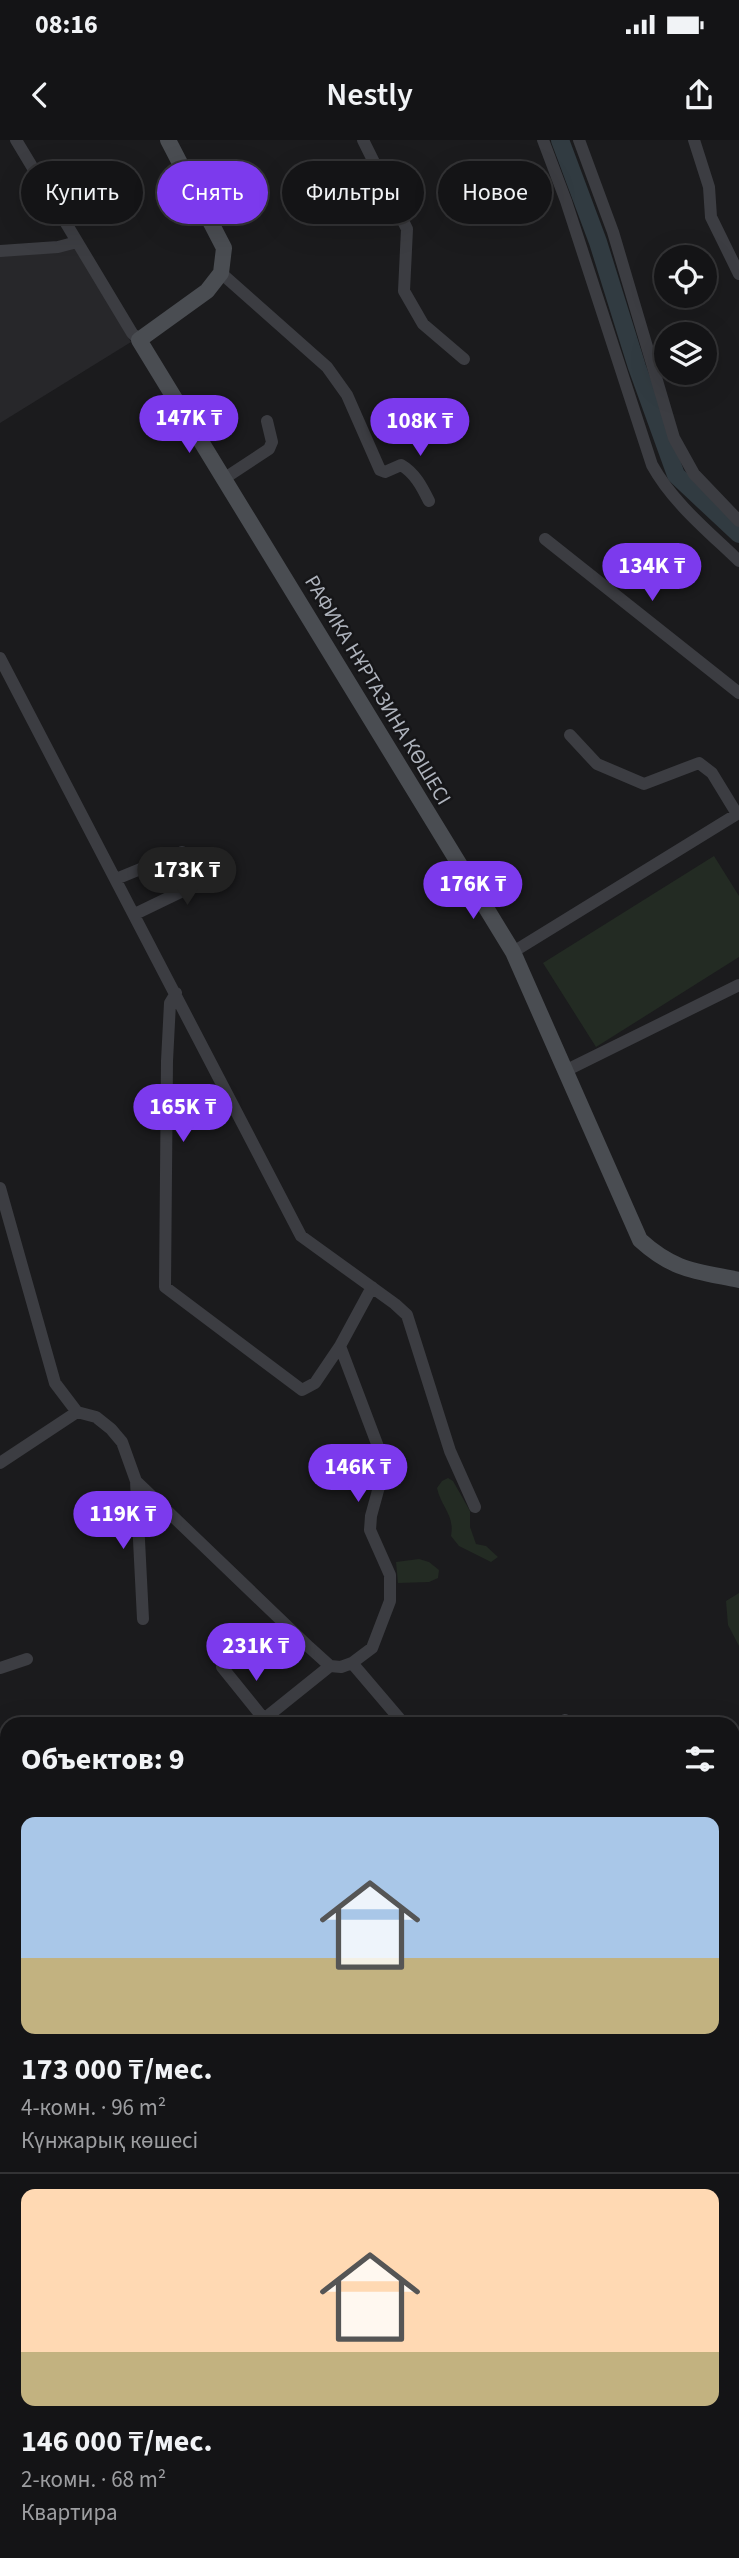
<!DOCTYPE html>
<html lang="ru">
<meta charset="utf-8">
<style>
:root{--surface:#141416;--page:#1d1d1f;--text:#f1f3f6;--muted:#9d9ea1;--line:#333335;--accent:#7c3aed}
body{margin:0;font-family:"Source Sans 3",sans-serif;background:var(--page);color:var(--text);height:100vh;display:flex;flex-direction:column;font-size:26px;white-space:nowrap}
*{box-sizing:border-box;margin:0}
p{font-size:23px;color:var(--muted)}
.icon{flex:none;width:38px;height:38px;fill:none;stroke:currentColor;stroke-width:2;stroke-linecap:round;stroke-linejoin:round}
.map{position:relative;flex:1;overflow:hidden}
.panel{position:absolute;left:0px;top:1577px;width:740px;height:842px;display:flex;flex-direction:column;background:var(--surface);border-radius:21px 21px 0 0;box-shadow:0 7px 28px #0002,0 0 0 2px var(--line)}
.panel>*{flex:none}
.hud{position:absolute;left:21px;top:21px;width:698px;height:63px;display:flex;gap:14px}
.controls{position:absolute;left:654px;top:105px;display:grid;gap:14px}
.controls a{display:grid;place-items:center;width:63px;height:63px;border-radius:50%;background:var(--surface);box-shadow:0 7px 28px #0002,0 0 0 2px var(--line);font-size:35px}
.price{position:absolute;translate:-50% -60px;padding:0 16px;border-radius:24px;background:var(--accent);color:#fff;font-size:23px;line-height:46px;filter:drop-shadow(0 2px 4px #0008)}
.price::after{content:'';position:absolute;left:50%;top:42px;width:21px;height:16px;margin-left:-10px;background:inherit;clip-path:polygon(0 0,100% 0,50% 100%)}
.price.selected{background:#222;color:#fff}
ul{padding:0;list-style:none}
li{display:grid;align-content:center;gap:14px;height:371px;padding:0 21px}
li+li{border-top:2px solid var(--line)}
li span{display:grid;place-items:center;height:217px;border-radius:14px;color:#555}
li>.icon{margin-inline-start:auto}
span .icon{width:126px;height:126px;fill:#fffc;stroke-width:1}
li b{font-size:30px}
h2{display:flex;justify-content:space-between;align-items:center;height:84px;padding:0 21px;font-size:30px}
.chip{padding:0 24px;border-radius:32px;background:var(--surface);box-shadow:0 7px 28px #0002,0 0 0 2px var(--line);font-size:24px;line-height:63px}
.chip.selected{background:var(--accent);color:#fff}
.status{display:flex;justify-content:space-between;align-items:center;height:49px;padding:0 35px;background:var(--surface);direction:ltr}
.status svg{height:19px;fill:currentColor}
header{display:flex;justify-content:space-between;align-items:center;height:91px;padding:0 21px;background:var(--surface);font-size:32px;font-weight:600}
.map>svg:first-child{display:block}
</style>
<div class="status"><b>08:16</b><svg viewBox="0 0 49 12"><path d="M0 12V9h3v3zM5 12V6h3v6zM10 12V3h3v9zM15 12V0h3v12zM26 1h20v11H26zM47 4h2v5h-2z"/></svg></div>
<header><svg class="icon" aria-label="back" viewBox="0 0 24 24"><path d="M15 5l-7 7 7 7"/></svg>Nestly<svg class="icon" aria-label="share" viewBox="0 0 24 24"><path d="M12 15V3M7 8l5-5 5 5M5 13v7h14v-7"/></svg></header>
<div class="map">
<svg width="739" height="2418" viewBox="0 0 739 2418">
<rect width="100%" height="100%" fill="#1b1b1d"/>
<path fill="#27272a" d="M76,107L131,202L0,283V113Z"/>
<path fill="#232b23" d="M714,716L739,756V817L596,907L543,823Z
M448,1338L453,1341L470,1371V1387L476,1404L486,1406L498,1417L491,1422L459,1406L451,1396C455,1375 441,1367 437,1348L442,1341Z
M419,1419L429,1422L439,1430L438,1438L429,1442L398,1443L396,1422Z
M739,1453V1506L728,1485L726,1461Z"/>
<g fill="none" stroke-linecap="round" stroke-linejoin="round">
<path stroke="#313b41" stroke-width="18" d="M560,0L598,102L637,227L676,335L739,394"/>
<path stroke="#3c3d42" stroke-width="12" d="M16,0L132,193L139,200
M363,0L407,89L404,151L423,184L464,219
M543,0L566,61L652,325C673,363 708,391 739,421
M579,0L613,92L674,298L694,334L739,381
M694,0L709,47L711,77L739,134
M0,111L58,107L77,102
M221,133L327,227L347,255L380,330L385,332L401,325C415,333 422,347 429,361
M225,338L269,309L272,302L267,281
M545,399L739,553
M0,518L301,1096L395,1164L407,1175L450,1311L475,1367
M116,739L182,712
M135,774L226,730
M513,812L737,674L712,633L699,623L644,644L597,624L570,595
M176,853L170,863L167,921L165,1147L302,1250L315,1243L340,1206L372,1147
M567,930L739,845
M0,1048L55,1243L77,1272L96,1277L111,1289L122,1302L136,1341L309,1507L330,1526L341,1527L352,1523L372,1508L390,1461V1435L370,1390L371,1376L385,1325L340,1206
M0,1323L77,1272
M136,1341L143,1479
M352,1523L404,1584
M222,1527L268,1584
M0,1528L27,1519
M264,1579L330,1526
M565,1580L570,1584
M0,1648L7,1646
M733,1850L739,1848
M0,1866L7,1864
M733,1952L739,1948
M0,1959L7,1957
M733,1966L739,1968
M733,2052L739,2050
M0,2064L7,2080
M733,2221L739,2219
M0,2345L7,2344
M733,2345L739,2343
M97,2412L100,2418
M489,2412L491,2418
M159,2418L180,2412
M533,2418L551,2412"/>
<path stroke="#4a4d52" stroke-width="16" d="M168,0L224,108L221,133L207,151L139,200L513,812L640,1100C674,1131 696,1131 739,1140"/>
</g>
<g text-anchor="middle" stroke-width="5" stroke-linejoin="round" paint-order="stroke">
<g font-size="21" fill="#aeb3bc" stroke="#161618">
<text transform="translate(378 550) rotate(59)" y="7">РАФИКА НҰРТАЗИНА КӨШЕСІ</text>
</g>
</g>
</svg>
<div class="controls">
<a><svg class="icon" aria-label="locate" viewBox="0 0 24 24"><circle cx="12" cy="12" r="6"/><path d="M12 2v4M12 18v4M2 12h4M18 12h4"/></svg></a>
<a><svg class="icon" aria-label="layers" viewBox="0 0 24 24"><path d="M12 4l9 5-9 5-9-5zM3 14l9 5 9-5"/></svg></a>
</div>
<b class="price" style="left:189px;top:315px">147K ₸</b>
<b class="price" style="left:420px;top:318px">108K ₸</b>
<b class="price" style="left:652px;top:463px">134K ₸</b>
<b class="price selected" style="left:187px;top:767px">173K ₸</b>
<b class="price" style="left:473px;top:781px">176K ₸</b>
<b class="price" style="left:183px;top:1004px">165K ₸</b>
<b class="price" style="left:358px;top:1364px">146K ₸</b>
<b class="price" style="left:123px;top:1411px">119K ₸</b>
<b class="price" style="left:256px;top:1543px">231K ₸</b>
<div class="hud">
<a class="chip">Купить</a>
<a class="chip selected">Снять</a>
<a class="chip">Фильтры</a>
<a class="chip">Новое</a>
</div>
<section class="panel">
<h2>Объектов: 9<svg class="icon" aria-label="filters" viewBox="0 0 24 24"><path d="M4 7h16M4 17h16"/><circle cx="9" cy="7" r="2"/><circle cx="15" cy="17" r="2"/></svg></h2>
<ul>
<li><span style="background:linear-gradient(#a9c7e8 65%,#c2b280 0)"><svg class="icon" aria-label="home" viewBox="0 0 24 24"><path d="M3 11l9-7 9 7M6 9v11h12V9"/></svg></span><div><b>173 000 ₸/мес.</b><p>4-комн. · 96 m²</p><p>Күнжарық көшесі</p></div></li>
<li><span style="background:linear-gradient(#ffd9b3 75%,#c2b280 0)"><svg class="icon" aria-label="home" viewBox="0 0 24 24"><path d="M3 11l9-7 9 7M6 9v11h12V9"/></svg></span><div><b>146 000 ₸/мес.</b><p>2-комн. · 68 m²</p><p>Квартира</p></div></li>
</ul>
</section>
</div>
